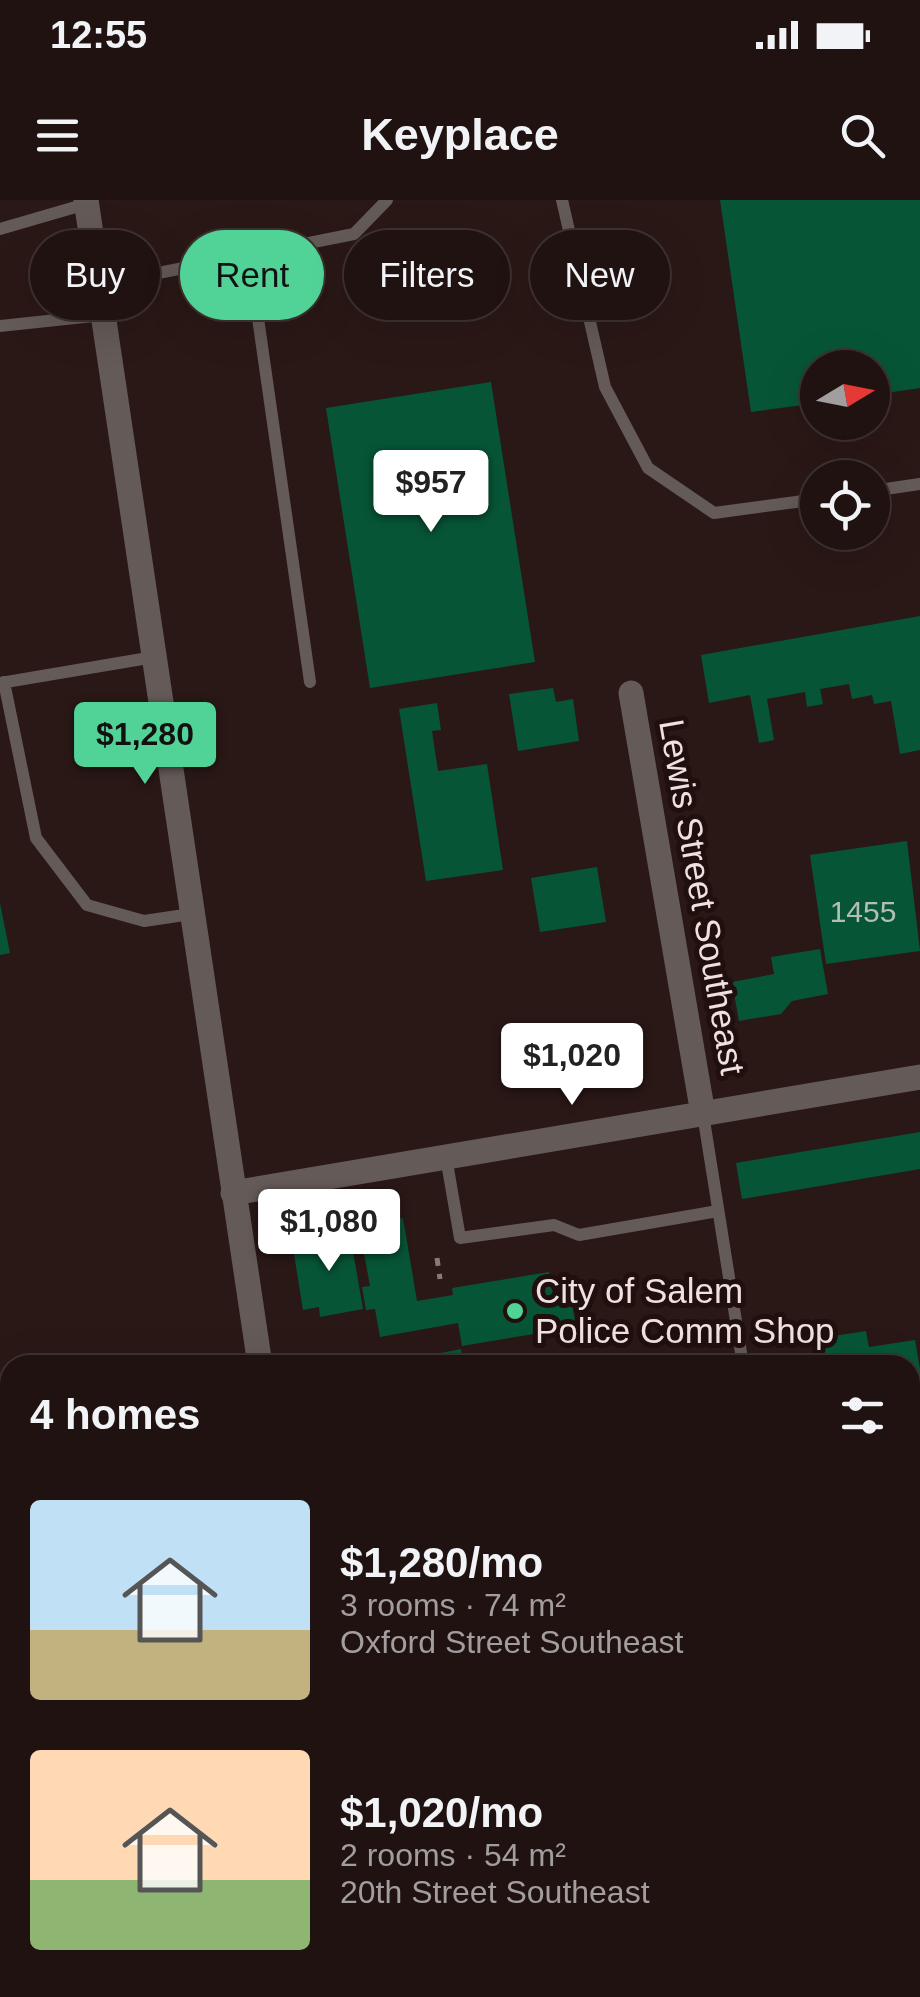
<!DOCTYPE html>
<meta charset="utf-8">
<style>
:root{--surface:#201210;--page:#281b19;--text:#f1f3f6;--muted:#a29e9f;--line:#3d3230;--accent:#51d398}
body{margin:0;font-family:Arial,sans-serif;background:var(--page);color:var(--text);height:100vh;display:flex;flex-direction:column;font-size:38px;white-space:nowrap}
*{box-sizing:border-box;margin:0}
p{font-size:32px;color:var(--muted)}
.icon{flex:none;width:55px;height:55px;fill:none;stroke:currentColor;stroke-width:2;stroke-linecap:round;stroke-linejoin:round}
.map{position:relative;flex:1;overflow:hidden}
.panel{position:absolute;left:0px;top:1155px;width:920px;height:642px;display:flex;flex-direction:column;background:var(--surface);border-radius:30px 30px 0 0;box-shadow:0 10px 40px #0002,0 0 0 2px var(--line)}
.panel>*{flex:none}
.top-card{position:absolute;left:30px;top:30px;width:860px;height:90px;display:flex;gap:20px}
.needle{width:65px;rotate:80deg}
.controls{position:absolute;left:800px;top:150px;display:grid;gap:20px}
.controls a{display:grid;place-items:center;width:90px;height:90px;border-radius:50%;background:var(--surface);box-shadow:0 10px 40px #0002,0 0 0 2px var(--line);font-size:50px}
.price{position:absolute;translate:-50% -85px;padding:0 22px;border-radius:10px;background:#fff;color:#222;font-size:32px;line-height:65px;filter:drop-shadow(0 2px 5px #0008)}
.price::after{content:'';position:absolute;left:50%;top:60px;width:30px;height:22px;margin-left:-15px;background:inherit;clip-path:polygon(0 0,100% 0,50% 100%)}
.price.on{background:var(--accent);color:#111}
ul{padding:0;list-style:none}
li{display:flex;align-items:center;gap:30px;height:250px;padding:0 30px}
li span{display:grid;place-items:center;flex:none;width:280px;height:200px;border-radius:10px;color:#555}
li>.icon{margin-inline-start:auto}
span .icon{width:120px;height:120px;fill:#fffc;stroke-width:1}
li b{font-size:42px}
h2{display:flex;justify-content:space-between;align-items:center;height:120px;padding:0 30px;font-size:42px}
.tag{padding:0 35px;border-radius:45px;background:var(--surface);box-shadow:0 10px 40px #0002,0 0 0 2px var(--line);font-size:35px;line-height:90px}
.tag.on{background:var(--accent);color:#111}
.status{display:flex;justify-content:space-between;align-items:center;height:70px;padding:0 50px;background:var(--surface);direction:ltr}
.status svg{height:28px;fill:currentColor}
header{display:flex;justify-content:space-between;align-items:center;height:130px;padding:0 30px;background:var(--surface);font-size:45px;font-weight:600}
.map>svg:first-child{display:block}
</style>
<div class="status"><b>12:55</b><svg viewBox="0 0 49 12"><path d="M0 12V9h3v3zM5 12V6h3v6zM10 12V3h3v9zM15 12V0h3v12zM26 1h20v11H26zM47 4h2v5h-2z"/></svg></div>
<header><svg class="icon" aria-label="menu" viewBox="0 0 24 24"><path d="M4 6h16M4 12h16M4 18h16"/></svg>Keyplace<svg class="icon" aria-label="search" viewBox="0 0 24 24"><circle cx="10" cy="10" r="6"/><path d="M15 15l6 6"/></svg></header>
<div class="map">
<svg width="920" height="1797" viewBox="0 0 920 1797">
<rect width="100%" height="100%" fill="#2a1816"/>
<path fill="#075537" d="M720,0H920V188L872,195V168H818V203L751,212Z
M491,182L535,462L370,488L326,208Z
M920,416V550L900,554L891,501L874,504L872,495L852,499L849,484L820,489L823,504L807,507L805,492L767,499L774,540L759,543L750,495L709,503L701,455Z
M553,488L556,502L573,499L579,541L518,551L509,494Z
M437,503L441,530L432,531L438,571L487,564L503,670L426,681L399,509Z
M907,641L920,751L826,764L810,655Z
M597,667L606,722L540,732L531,678Z
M0,703L10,753L0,755Z
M820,749L828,794L792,801L781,814L739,821L732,782L774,774L771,757Z
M920,932V969L742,999L736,963Z
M403,1018L417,1101L453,1095L452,1088L549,1072L554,1099L571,1097L576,1127L462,1146L458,1123L380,1137L375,1109L366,1110L362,1087L370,1086L359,1026Z
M349,1028L363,1109L320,1117L319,1107L303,1110L294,1054L309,1051L307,1035Z
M866,1131L869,1147L915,1140L920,1169V1322L910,1323V1165H818L814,1139Z
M461,1149L464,1165H411L410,1159Z
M920,1497V1563L910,1565V1499Z
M352,1788H434L435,1797H354Z"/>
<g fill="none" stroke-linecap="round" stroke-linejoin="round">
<path stroke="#897977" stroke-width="5" stroke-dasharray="8 8" stroke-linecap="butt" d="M437,1058L440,1079"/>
<path stroke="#645a58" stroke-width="12" d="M562,0L605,187L648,268L714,313L818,299
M0,29L86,4
M249,55L310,482
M98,85L354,34L387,0
M0,126L103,115
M872,291L920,284
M4,482L36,638L87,705L144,721L191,714
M0,483L154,457
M703,914L743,1165
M446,957L460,1038L554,1025L579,1035L718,1011
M910,1769L914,1797
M329,1788L331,1797
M451,1788L452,1797
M539,1788L540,1797
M598,1788L599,1797
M781,1788V1797"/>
<path stroke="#645a58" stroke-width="25" d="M86,0L260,1165
M631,493L703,914
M233,993L920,877
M39,1788L40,1797"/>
<path stroke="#645a58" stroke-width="25" d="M910,1635L920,1633
M0,1781L10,1780"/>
</g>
<circle fill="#51d398" stroke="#200f0d" stroke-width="4" cx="515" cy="1111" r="10"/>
<g text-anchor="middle" stroke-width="10" stroke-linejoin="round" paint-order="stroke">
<g font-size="30" fill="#b4beb5">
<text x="863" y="722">1455</text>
</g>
<g font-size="35" fill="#eee1df" stroke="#200f0d">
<text transform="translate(702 697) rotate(80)" y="12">Lewis Street Southeast</text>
</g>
<g font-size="35" fill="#eee1df" stroke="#200f0d" text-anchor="start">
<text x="535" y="1103">City of Salem<tspan x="535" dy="40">Police Comm Shop</tspan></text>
</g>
</g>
</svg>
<div class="controls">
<a><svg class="needle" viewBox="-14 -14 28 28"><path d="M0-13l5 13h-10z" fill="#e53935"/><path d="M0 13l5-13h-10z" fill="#a29e9f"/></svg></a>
<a><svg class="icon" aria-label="locate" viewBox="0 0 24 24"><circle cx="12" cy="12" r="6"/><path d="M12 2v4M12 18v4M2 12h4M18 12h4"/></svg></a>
</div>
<b class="price" style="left:431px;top:335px">$957</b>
<b class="price on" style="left:145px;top:587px">$1,280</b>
<b class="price" style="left:572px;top:908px">$1,020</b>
<b class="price" style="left:329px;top:1074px">$1,080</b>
<div class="top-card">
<a class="tag">Buy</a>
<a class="tag on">Rent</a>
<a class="tag">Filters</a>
<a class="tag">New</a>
</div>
<section class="panel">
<h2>4 homes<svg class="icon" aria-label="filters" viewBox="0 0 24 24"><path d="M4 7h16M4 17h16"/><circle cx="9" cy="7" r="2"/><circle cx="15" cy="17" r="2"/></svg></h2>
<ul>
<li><span style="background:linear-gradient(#bfe0f5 65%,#c2b280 0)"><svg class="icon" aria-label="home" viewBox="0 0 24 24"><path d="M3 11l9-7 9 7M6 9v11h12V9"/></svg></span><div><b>$1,280/mo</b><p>3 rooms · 74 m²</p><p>Oxford Street Southeast</p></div></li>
<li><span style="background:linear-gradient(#ffd9b3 65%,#8fb573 0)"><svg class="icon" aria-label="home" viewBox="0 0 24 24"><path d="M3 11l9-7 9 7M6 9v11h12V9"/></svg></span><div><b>$1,020/mo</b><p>2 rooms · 54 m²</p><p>20th Street Southeast</p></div></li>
</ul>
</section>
</div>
